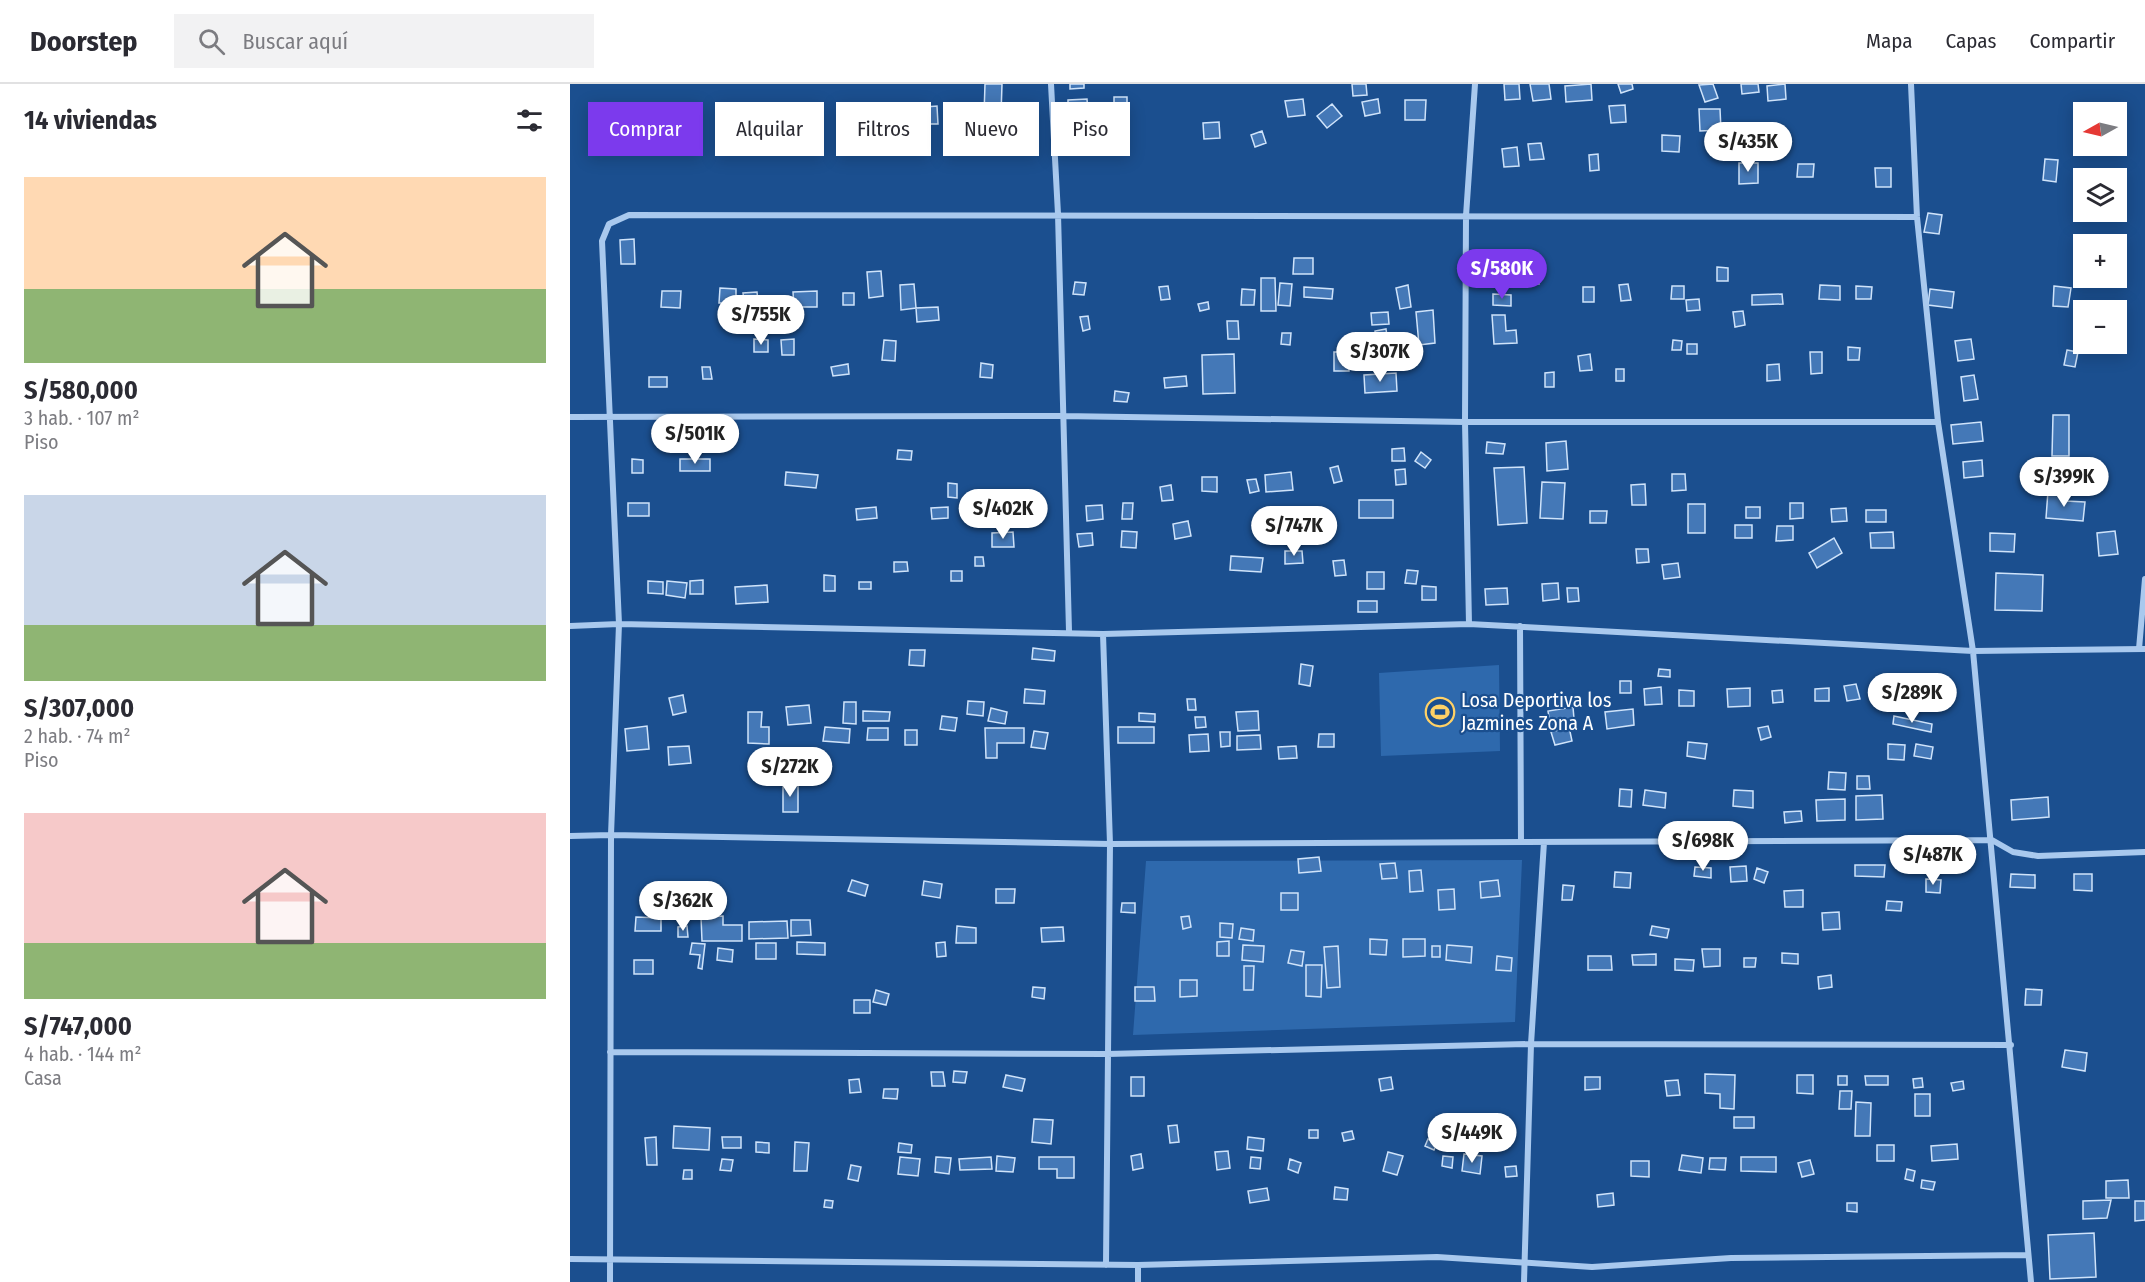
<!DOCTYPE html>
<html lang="es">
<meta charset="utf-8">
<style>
:root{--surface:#fff;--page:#f2f2f3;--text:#2b2b33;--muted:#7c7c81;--line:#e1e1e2;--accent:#7c3aed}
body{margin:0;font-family:"Fira Sans Condensed",sans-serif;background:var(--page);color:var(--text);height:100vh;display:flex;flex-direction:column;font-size:22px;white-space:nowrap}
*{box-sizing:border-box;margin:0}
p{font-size:20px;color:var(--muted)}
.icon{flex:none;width:33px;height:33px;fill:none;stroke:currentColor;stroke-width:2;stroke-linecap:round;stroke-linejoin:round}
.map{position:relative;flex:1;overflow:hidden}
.side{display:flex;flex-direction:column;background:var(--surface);width:570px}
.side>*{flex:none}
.top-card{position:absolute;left:18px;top:18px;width:570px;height:54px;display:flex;gap:12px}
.needle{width:39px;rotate:262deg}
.tools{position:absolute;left:1503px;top:18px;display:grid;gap:12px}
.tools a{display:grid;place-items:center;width:54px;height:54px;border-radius:0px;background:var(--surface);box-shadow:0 3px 15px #0003;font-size:30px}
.price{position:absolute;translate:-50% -51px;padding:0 14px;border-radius:21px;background:#fff;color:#222;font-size:20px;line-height:39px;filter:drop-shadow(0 2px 3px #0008)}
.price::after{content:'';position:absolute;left:50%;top:36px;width:18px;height:14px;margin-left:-9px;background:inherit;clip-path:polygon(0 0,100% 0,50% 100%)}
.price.on{background:var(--accent);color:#fff}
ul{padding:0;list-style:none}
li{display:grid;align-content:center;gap:12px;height:318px;padding:0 24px}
li span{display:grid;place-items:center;height:186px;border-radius:0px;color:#555}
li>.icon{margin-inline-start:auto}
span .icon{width:108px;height:108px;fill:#fffc;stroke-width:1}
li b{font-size:26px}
h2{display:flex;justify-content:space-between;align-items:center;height:72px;padding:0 24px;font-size:26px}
.pill{padding:0 21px;border-radius:0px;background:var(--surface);box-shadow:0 3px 15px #0003;font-size:21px;line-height:54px}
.pill.on{background:var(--accent);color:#fff}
header{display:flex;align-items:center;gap:36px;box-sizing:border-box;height:84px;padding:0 30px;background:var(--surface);border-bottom:2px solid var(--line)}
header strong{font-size:28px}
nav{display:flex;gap:33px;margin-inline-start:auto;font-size:21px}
.search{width:420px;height:54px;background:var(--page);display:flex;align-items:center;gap:15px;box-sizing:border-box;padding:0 21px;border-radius:0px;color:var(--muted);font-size:22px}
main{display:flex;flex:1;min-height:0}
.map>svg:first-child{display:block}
</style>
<header>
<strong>Doorstep</strong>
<div class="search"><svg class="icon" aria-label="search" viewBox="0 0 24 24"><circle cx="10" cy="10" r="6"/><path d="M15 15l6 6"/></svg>Buscar aquí</div>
<nav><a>Mapa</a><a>Capas</a><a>Compartir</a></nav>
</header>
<main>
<section class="side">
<h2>14 viviendas<svg class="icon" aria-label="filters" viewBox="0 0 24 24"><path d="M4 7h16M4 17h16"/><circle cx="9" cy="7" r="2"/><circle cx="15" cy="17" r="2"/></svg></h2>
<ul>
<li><span style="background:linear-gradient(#ffd9b3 60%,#8fb573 0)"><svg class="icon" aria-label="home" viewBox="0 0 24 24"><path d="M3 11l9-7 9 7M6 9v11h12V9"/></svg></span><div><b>S/580,000</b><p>3 hab. · 107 m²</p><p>Piso</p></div></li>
<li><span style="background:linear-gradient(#c9d6e8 70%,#8fb573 0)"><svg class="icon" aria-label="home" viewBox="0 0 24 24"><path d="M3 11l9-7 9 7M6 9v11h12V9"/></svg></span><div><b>S/307,000</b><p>2 hab. · 74 m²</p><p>Piso</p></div></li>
<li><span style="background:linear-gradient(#f6c9c9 70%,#8fb573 0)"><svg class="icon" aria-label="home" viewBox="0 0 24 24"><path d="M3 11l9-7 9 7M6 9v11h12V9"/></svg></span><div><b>S/747,000</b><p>4 hab. · 144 m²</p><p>Casa</p></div></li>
</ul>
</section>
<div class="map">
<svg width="1575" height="1198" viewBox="0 0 1575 1198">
<rect width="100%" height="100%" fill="#1b4f8f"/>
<path fill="#2e69ad" d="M929,581L930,667L811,672L809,589Z
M952,776L945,938L563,951L576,777Z"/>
<path fill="#4478b7" stroke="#cfe3fa" stroke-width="1.5" d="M415,0H432L431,31H414Z
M500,0H514V4L500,5Z
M782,0H796L797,11L783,12Z
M934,0H949L950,15L935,16Z
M960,0H979L981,15L963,17Z
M1021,0L1022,16L996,18L995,2Z
M1048,0H1062L1063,5L1051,9Z
M1143,0L1148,14L1135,18L1129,1Z
M1171,0H1188L1189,8L1172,10Z
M1215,0L1216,15L1198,17L1197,2Z
M544,13H557V26H544Z
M517,15L518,29L498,30V16Z
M733,15L735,31L718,33L715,17Z
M808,15L810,29L795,32L792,18Z
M835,16H856L855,36H835Z
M762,20L772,32L757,44L747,32Z
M1055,21L1056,38L1041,39L1039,22Z
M367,22L368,40H356L355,23Z
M408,23V37L392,38L391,24Z
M1129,25H1150L1151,46L1130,47Z
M649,38L650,54L634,55L633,39Z
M692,47L696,59L685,63L681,51Z
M1092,51L1110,52L1109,68L1092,67Z
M971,59L974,75L960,76L958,60Z
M947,63L949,82L934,83L932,65Z
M1028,70L1029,86L1020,87L1019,71Z
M1475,75L1488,76L1486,98L1473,96Z
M1169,79H1188V99L1169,100Z
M1228,80H1244L1243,93H1227Z
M1305,84H1321V103H1306Z
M1358,129L1372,131L1369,150L1354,148Z
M64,155L65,180H51L50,156Z
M724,174H743V190H723Z
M1147,183L1158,184V197H1147Z
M955,186H969V200H955Z
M311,187L313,212L299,214L297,188Z
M691,194H705L706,227H691Z
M505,198L516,199L514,211L503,210Z
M710,199L722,200L720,222L708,221Z
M344,200L346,224L331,226L330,201Z
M1058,200L1061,216L1051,217L1049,201Z
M838,201L841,223L830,225L826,204Z
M1250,201L1270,202V216L1249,215Z
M598,202L600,215L591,216L589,203Z
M1102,202H1114V215H1101Z
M1286,202L1302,203L1301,215H1286Z
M1484,202L1501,204L1498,223L1483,222Z
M734,203L763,205L762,215L734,213Z
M1013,203H1024V218H1013Z
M150,204L166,205V219H149Z
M672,205L685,206L684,221H671Z
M1360,205L1384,208L1382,224L1358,221Z
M92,207H111L110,224L91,223Z
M247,207V223H224L223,208Z
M187,208L188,217L174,218L173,209Z
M273,209H284V221H273Z
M923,210L941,211V222L923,221Z
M1212,210L1213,220L1182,221V211Z
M1129,215L1130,226L1117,227L1116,216Z
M638,218L639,225L630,227L628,220Z
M368,223L369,236L347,238L346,224Z
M863,226L865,259L849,261L846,228Z
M1173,227L1175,241L1165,243L1163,228Z
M818,228L819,240L802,241L801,229Z
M922,231H935L936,247L946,246L947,259L924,260Z
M518,232L520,245L513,247L510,233Z
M657,237H668L669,255H658Z
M816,245L818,259L807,261L805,247Z
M712,249H721L720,261L711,260Z
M184,255L198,256V268H184Z
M224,255V271H212L211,256Z
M1401,255L1404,275L1388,277L1385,257Z
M314,256L326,257L325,277L312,276Z
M1103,256L1112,257L1111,266H1102Z
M1117,260H1127V270H1117Z
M1278,263L1290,264L1289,276H1278Z
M1497,266L1508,268L1505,283L1494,281Z
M764,268H779V287H764Z
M1240,268H1252V289L1241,290Z
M664,270L665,309L633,310L632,271Z
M1020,270L1022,286L1010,287L1008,272Z
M411,279L423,281L422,294L410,293Z
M278,280L279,290L263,292L261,283Z
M1209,280L1210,296L1197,297V281Z
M132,283H140L142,295H133Z
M1046,285H1054V297H1046Z
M984,288V303H975V289Z
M826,289L827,307L795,309L794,291Z
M1404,291L1408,315L1394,317L1391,293Z
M616,292L617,302L595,304L594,294Z
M79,293H97V303H79Z
M545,307L559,309L557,318L544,317Z
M1483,331H1499V372H1482Z
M1411,338L1413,357L1383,360L1381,341Z
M996,357L998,385L977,387L976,359Z
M917,358L935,360L933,370L916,369Z
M834,364L835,377H822V365Z
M328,366L342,367L341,376L327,375Z
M851,368L861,376L855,384L845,377Z
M62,375L73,376V389H62Z
M110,375H140V387H110Z
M1412,376L1413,392L1394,394L1393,378Z
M768,382L772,397L764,399L760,384Z
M954,383L957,439L928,441L924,384Z
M835,385L836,400L826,401L825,386Z
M216,388L248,391L246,404L215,401Z
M721,388L723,406L696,408L695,391Z
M1102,390H1115L1116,406L1102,407Z
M632,393H647V408L632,407Z
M686,395L689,407L680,409L677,396Z
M972,398L995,399L993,435L970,434Z
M378,399L387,400V414L378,413Z
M1075,400L1076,421H1062L1061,401Z
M601,401L603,416L592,417L590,403Z
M416,406L427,407L426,419H416Z
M1478,407L1497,409L1496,417L1515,418L1513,437L1476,434Z
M789,416H823V434H789Z
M58,419H79V432H58Z
M553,419H563L562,435H552Z
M1220,419H1233V434L1220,435Z
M1118,420H1135V449H1118Z
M532,421L533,435L517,437L516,422Z
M306,423L307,434L287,436L286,425Z
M378,423V434L362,435L361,424Z
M1176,423H1190V434H1176Z
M1276,424L1277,437L1262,438L1261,425Z
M1296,426H1316V438H1296Z
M1020,427H1037L1036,439H1020Z
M618,437L621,452L605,455L603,440Z
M1165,441H1182V454H1165Z
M1207,442H1223V456L1206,457Z
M552,447L567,448L566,464L551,463Z
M1545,447L1548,470L1529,472L1527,449Z
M443,448L444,463H422V449Z
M1323,448L1324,464H1301L1300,449Z
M522,449L523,461L509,463L507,450Z
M1420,449L1445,450L1444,468L1420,467Z
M1264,454L1272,469L1247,484L1239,469Z
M1066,465H1078L1079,478L1067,479Z
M715,467H732L733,479L715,480Z
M661,472L693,474L691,488L660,486Z
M405,473H413L414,482H405Z
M774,476L776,491L765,492L763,477Z
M324,478H337L338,487L324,488Z
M1108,479L1110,493L1094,495L1092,481Z
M837,486L848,487L846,500L835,499Z
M381,487H392V497H381Z
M797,488H814V505H797Z
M1426,489L1473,491L1472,527L1425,526Z
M254,491L265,492V507H254Z
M133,496V510H120V497Z
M78,497L93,498V510L78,509Z
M97,497L117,499L115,514L96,511Z
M289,498H301V505H289Z
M988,499L989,515L973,517L972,500Z
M197,501L198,518L166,520L165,503Z
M852,502L866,503V516H852Z
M937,504L938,520L916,521L915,505Z
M997,504H1008L1009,517L998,518Z
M788,517H807V528H788Z
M463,564L485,567L484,577L462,575Z
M340,566H355L354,582L339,581Z
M731,580L743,582L740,602L729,600Z
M1089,585L1100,586V593L1088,592Z
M1050,597H1061V609H1050Z
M1286,600L1290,615L1277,617L1274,602Z
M1091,603L1092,620L1075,621L1074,605Z
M1180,604V622L1158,623L1157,605Z
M1259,604V617H1245V605Z
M455,605L475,607L474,620L454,619Z
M1109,606L1124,607V622H1109Z
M1212,606L1213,618L1203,619L1202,607Z
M113,611L116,628L103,631L99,614Z
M617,615H625L626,626H618Z
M398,617L414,618L413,632L397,630Z
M274,618H286V640L273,639Z
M239,621L241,639L218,641L216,623Z
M1003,623L1004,635L980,640L978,627Z
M421,624L437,628L435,640L418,637Z
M1063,625L1064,641L1037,645L1035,628Z
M293,627L320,628L319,637H293Z
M688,627L689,646L668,647L666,628Z
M178,628H192L191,643H199V660L178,659Z
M569,629L585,630V638L569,637Z
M372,632L387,634L385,647L370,645Z
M1324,632L1362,640L1361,648L1323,640Z
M625,633H635L636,643L626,644Z
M77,642L79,665L57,667L55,645Z
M1198,642L1201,653L1191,656L1188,644Z
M255,643L280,645L279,659L253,657Z
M548,643H584V659H548Z
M999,643L1002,657L985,661L981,648Z
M298,644H318V656H297Z
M415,644H454V659H427V674H416Z
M335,646H347V661H335Z
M464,647L478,649L475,665L461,663Z
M650,648H660V662L651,663Z
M638,650L639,667L620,668L619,651Z
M749,650H764V663H748Z
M690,651L691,665L667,666V652Z
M1118,658L1137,660L1135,675L1117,672Z
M1318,660L1335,661L1334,676L1318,675Z
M1346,660L1363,663L1361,675L1344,672Z
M119,662L121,679L99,681L98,663Z
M726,662L727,674L709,675L708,663Z
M1259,688L1276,689L1275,706L1258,705Z
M1287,692H1299L1300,705H1287Z
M213,700H228V728H213Z
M1050,705L1062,706L1061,723L1049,722Z
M1075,706L1096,709L1095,724L1073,721Z
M1164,706L1183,707V724L1163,722Z
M1312,711L1313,735L1286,736V712Z
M1478,713L1479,733L1442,736L1441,716Z
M1275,715V736L1247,737L1246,716Z
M1231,727L1232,737L1215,739L1214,728Z
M749,773L751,787L729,789L728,775Z
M825,779L827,794L812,795L810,780Z
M1285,781H1315L1314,793L1285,792Z
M1176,782L1177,797L1161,798L1160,783Z
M1125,783L1141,784V794L1124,792Z
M1187,784L1198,788L1194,799L1184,795Z
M851,786L853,807L840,808L839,787Z
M1045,788L1061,789L1060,804L1044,803Z
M1441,790L1465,791V804L1440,803Z
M1504,790H1522V807L1504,806Z
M1356,795L1371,796L1370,809L1356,808Z
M282,796L298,801L295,812L278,807Z
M928,796L930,812L911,814L910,798Z
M354,797L372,800L370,814L352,811Z
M993,801L1004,802L1002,816H992Z
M426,805H445L444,819H426Z
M884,805L885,825L869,826L868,806Z
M1233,806V823H1215L1214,807Z
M118,807H136V821L117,820Z
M711,809H728V826H711Z
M1317,817L1332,818L1331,827L1316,826Z
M552,819H565V829L551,828Z
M1269,828L1270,845L1253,846L1252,829Z
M153,832V841H172V857H132L131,833Z
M619,832L621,843L613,845L611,833Z
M66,833L91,834V847H65Z
M221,836H240L241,851L221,852Z
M217,837L218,854L179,855V838Z
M650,839L663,840L662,854L650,853Z
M117,842L118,853H108V843Z
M387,842L406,844V859H386Z
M1082,842L1099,845L1097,854L1080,851Z
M493,843L494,857L472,858L471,844Z
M671,844L684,846L683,857L669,855Z
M800,855L817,856L816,871L800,870Z
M833,855H855V872L833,873Z
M659,857V872H647V858Z
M227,858L255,859V871L227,870Z
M375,858L376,872L367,873L366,859Z
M122,859L135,860L132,885L128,884L130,871L120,870Z
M186,859H206V875H186Z
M673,861L694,862L693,878L672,876Z
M877,861L902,863L901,879L876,876Z
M768,862L770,903L757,904L754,863Z
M862,862H870V873H862Z
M148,864L163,866L162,878L147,876Z
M1132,865H1150V882L1134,883Z
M721,866L734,868L732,882L718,879Z
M1212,869L1228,870V880L1212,879Z
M1086,870V881H1063L1062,871Z
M927,872L942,874L941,887L926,886Z
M1018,872H1041L1042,886H1018Z
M1174,874H1186L1185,883H1174Z
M1105,875L1124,876L1123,887L1105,886Z
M64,876H83V890H64Z
M736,881H752L751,913L736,912Z
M674,882H684L683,906H674Z
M1261,891L1262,903L1249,905L1248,893Z
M610,896H627V912L610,913Z
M463,903L475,904L474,915L462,913Z
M565,903H584L585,917H565Z
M1456,905L1472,906L1471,921H1455Z
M306,906L319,910L316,921L303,918Z
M284,916H300V929H284Z
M1495,966L1517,969L1515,987L1492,983Z
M384,987L397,988L395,999L383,998Z
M361,988H373L375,1002H362Z
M1135,990L1165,991L1164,1025L1150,1024V1010L1135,1009Z
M436,991L455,995L452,1007L433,1003Z
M1227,991H1243V1010L1227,1009Z
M1268,992H1277V1001H1268Z
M1295,992H1318V1001H1296Z
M561,993H574V1012H561Z
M821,993L823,1005L811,1007L809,995Z
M1015,993H1030V1005L1015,1006Z
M1352,994L1353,1003L1344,1004L1343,995Z
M289,995L291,1008L280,1009L279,996Z
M1108,996L1110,1011L1097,1012L1095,997Z
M1393,997L1394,1005L1383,1007L1381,999Z
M314,1005H328L327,1015L313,1014Z
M1270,1007H1282L1281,1025H1269Z
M1345,1010H1360V1032H1345Z
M1286,1018L1301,1019L1300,1052H1285Z
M1164,1033H1184V1044H1164Z
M464,1035L483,1036L481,1060L462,1058Z
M607,1041L609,1058L600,1059L598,1042Z
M104,1042L140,1044L139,1066L103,1064Z
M739,1046H748V1054H739Z
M782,1047L784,1055L774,1057L772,1049Z
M891,1051L892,1062L879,1063L878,1053Z
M86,1053L87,1081H77L75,1054Z
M152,1053H171V1064H153Z
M678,1053L694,1055L693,1067L677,1065Z
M858,1055L867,1059L864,1066L855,1062Z
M186,1058L199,1059V1069L186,1068Z
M225,1058L239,1059L237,1087H224Z
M329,1059L342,1061L341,1069L328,1068Z
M1387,1060L1388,1075L1362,1077L1361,1062Z
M1307,1061H1324V1077H1307Z
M658,1067L660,1084L647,1086L645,1068Z
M818,1068L833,1072L827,1091L813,1087Z
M571,1070L573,1084L563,1086L561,1072Z
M894,1070L912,1072L910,1090L892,1087Z
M1112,1071L1133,1074L1131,1089L1109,1086Z
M427,1072L445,1074L443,1088L426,1087Z
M873,1072L883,1073L882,1084L872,1082Z
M330,1073L350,1075L348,1092L328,1090Z
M366,1073L381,1074L379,1090L365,1088Z
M421,1073L422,1085L390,1086L389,1075Z
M469,1073H504V1094H487V1085H469Z
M681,1073L691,1074L690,1085L680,1084Z
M1171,1073H1206V1088L1171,1087Z
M1140,1074H1156L1155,1086L1139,1085Z
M152,1075L163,1076L161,1087L150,1086Z
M720,1075L731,1079L728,1089L718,1085Z
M1240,1076L1244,1090L1232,1093L1228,1079Z
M1061,1077H1079V1093L1061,1092Z
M281,1081L291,1083L288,1097L278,1095Z
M946,1082L947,1092L936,1093L935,1083Z
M1337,1085L1345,1087L1343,1097L1335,1095Z
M114,1086H122V1095H113Z
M1352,1096L1365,1098L1363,1106L1351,1104Z
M1558,1096L1559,1114H1536V1097Z
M765,1103L778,1105L777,1116L764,1115Z
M697,1104L699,1116L680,1119L678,1107Z
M1043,1109L1044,1121L1028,1123L1027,1111Z
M255,1116L263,1117L262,1124L254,1123Z
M1541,1116L1537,1134L1513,1135V1117Z
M1565,1117H1575V1136L1565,1137Z
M1277,1119H1287V1128L1277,1127Z
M1524,1149L1526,1193L1480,1195L1478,1151Z"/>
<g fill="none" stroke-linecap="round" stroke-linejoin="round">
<path stroke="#a9c9ee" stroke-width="6" d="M481,0L488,130L499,547
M1341,0L1347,133L1368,338L1403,567L1461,1198
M0,333L492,332L895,338H1368
M899,540L895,338L896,132L905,0
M0,542L49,540L533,550L899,540L1403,567L1575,565
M950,542L951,758
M533,550L540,760L536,1181
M1569,565L1575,495
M0,752L41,751L540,760L1422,756L1443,768L1468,772L1575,768
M40,968L537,970L961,960L1441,961
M0,1175L568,1181L867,1173L1022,1183L1161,1174L1458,1171
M568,1181V1198
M40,1198L41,751L49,540L32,157L39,140L59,131L1347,133
M954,1198L961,960L974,758"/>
</g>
<defs>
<g id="stadium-ring" transform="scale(1.5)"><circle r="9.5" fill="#1b4f8f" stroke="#ffd166" stroke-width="1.5"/><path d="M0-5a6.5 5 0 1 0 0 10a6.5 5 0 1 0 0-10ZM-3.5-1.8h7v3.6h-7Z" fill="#ffd166"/></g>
</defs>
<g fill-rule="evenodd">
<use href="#stadium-ring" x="870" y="628"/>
</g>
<g text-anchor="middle" stroke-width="4.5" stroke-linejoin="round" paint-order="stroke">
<g font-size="20" fill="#fff" stroke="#1b4f8f" text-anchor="start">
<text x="891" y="623">Losa Deportiva los<tspan x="891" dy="23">Jazmines Zona A</tspan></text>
</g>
</g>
</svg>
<div class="tools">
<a><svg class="needle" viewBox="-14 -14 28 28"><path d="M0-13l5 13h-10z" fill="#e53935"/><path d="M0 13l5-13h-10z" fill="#7c7c81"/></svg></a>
<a><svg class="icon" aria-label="layers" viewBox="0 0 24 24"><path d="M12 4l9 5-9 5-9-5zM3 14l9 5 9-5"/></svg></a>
<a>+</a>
<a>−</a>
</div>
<b class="price" style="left:1178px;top:89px">S/435K</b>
<b class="price on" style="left:932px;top:216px">S/580K</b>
<b class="price" style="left:191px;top:262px">S/755K</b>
<b class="price" style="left:810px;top:299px">S/307K</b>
<b class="price" style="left:125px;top:381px">S/501K</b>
<b class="price" style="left:1494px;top:424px">S/399K</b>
<b class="price" style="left:433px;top:456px">S/402K</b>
<b class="price" style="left:724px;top:473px">S/747K</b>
<b class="price" style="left:1342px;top:640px">S/289K</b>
<b class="price" style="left:220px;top:714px">S/272K</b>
<b class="price" style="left:1133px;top:788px">S/698K</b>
<b class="price" style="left:1363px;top:802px">S/487K</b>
<b class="price" style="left:113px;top:848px">S/362K</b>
<b class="price" style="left:902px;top:1080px">S/449K</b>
<div class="top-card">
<a class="pill on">Comprar</a>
<a class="pill">Alquilar</a>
<a class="pill">Filtros</a>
<a class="pill">Nuevo</a>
<a class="pill">Piso</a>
</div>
</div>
</main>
